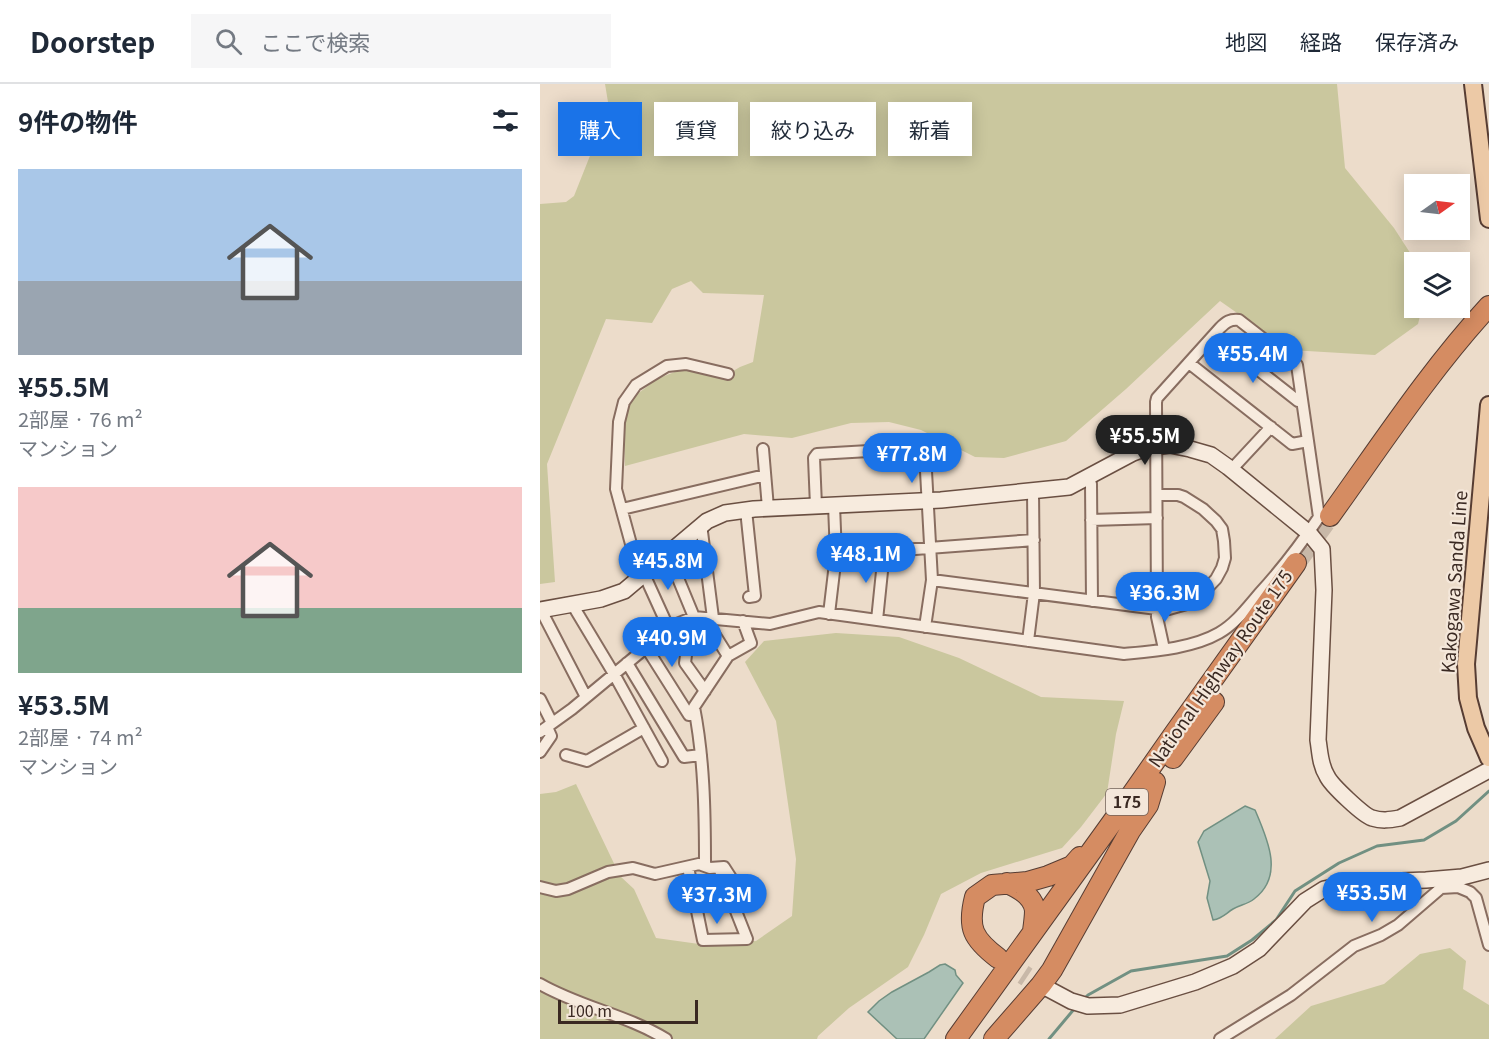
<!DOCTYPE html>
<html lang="ja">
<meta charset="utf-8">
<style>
:root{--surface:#fff;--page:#f6f6f7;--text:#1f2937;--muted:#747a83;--line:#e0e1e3;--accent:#1a73e8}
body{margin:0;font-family:Georgia,"Noto Sans JP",serif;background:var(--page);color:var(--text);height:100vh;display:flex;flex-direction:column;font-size:22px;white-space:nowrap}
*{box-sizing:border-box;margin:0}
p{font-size:20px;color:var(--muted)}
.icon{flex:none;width:33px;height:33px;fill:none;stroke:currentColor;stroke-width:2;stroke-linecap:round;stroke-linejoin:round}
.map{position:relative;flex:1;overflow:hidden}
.panel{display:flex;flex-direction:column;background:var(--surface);width:540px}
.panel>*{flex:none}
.banner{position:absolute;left:18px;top:18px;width:570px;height:54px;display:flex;gap:12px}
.needle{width:39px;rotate:76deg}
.controls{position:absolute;left:864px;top:90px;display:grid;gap:12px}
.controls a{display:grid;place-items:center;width:66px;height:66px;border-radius:0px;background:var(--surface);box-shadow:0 3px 15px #0003;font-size:30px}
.scale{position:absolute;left:18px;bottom:15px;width:140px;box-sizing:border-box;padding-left:6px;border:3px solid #3a2922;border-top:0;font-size:16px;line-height:21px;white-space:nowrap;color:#3a2922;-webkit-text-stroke:4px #f4e7da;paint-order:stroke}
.price{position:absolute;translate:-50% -51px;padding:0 14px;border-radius:21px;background:var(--accent);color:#fff;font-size:20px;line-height:39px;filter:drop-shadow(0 2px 3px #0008)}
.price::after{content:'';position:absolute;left:50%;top:36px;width:18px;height:14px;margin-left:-9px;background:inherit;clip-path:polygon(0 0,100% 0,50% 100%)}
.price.active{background:#222;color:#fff}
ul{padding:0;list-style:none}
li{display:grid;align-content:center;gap:12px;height:318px;padding:0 18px}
li span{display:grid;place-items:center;height:186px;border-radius:0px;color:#555}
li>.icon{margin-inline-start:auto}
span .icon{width:108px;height:108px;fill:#fffc;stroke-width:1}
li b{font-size:26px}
h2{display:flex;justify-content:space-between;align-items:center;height:72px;padding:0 18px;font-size:26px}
.pill{padding:0 21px;border-radius:0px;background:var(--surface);box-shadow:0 3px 15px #0003;font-size:21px;line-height:54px}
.pill.active{background:var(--accent);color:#fff}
header{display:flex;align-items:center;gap:36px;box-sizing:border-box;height:84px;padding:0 30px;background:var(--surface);border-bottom:2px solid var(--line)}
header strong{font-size:28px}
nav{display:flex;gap:33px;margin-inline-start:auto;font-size:21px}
.search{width:420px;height:54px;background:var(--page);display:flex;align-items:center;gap:15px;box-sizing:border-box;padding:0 21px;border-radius:0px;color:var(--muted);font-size:22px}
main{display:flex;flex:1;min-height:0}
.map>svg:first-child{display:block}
</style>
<header>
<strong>Doorstep</strong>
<div class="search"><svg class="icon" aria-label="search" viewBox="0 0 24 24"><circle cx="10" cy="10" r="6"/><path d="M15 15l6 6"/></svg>ここで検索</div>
<nav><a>地図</a><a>経路</a><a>保存済み</a></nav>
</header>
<main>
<section class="panel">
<h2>9件の物件<svg class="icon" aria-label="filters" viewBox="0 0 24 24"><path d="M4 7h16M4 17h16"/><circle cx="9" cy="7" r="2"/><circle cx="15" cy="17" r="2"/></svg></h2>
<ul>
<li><span style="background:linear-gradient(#a9c7e8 60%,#9aa5b1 0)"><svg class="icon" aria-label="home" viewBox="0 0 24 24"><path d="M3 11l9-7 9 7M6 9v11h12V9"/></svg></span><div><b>¥55.5M</b><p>2部屋 · 76 m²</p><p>マンション</p></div></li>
<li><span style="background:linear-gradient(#f6c9c9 65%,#7fa58c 0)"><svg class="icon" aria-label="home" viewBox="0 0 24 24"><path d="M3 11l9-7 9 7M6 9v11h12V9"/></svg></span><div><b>¥53.5M</b><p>2部屋 · 74 m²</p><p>マンション</p></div></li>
</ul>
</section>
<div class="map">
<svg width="949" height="955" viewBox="0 0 949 955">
<rect width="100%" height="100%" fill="#ecdcca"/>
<path fill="#cac79e" d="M65,0H797L805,84L854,144L876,178H874V224H882L878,240L835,271L750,266L680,217L586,305L526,357L464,374L435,373L381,346L349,338L311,339L252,354L204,350L85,382L84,348L85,327L96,311L117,295L142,285L188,290L200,283L213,278L224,211L163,209L151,197L132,205L112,239L66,235L7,380L15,498L0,500V120L26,118L34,112L69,24Z
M296,549L359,553L419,574L501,613L584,617L576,650L567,709L541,743L522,764L441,789L401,810L384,851L368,883L309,924L278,952L277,955H0V710L16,708L36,700L80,792L94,805L116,854L159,860L216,857L252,832L256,775L236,637L205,578L224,557Z
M910,864L926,877L923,905L949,921V955H735L771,922L844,900L880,870Z"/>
<path fill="#abc1b6" stroke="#719082" stroke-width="1.5" d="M705,722L715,726C727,754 745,792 714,815C708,820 700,821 693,825C685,830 683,834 673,836L667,814L670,797L658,758L664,747Z
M405,880L415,886L416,891L423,899L384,955H357L328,928L339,917L352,908L389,888L400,881Z"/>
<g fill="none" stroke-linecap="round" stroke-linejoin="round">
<path stroke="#719082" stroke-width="3" d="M544,915L548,911L591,887L687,872L712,856L736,836L755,807L799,779L837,762L884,756L916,737L949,707
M509,955L535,924"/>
<path stroke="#c8b8a8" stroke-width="20" stroke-dasharray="20 10" stroke-linecap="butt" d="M756,479L790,432
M458,874L487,893"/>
<g stroke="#886d60" stroke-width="14">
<path id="street" d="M674,251L758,317L762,316
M649,279L752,360L768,357
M223,365L228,424
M691,386L731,343
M548,394L551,400L552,517
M276,422L274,374L277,370L381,364L385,369L392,496L385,543
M82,425L225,391
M206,426L215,512L209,513
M551,436L617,434
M158,444L162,448L173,534
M128,470L154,533
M296,471L494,456
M392,496L617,525H629L654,518L676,495L682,484L685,474L684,457L682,445L676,437L663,425L644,413L638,411H617
M32,520L74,590L122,677
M1,526L46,613
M289,530L296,471L294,421
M167,534L168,540L188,572
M337,536L344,468
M488,557L494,509L493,407
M106,563L149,631L155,630
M87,579L144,673L161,671
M165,607L145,579L146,571L129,545L104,490L97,482L76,405L79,338L84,318L96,301L127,282L146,280L188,290
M0,615L12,639
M0,648L32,625L132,542L154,533L230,540L279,528L584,570C615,567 653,564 679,549C695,540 707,524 719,510C741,486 761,460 779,433L757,281L699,236C690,235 686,238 680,244L617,314L616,318L617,533L624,565
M0,668L11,652L7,643
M26,671L47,677L104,644
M163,781L165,779C165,727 164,674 154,623L188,572L211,559L203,537
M148,783L163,856L207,855L179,784
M0,803L16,807L28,805L68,788L93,784L115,790L159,780L170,784L184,783L204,814
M0,900C40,923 87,931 126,955
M680,955L751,911L814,862L841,851L858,841L901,804L918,803L930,808L936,814L949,861"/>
</g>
<g stroke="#6a4f42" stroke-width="18">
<path id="secondary" d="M0,526L61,515L84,507L167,437L185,429L214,425L401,416L529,403L593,369L606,364L630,361L650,365L671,371L688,383L769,449L782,465L784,506L778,656C780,668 780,681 787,692C791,701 823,731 832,734C842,737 849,736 860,734L949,686
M501,901L531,917L548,922L580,921L655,898L693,882L719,865L765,817L784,805L812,799L886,796L922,793L949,786"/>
</g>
<g stroke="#573d33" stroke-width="20">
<path id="primary" d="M933,0L949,135
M949,321L926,580L928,614L936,644L949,674"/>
</g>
<g stroke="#573d33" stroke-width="22">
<path id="highway" d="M790,432C841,361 890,286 949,222
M633,674L674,618
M467,799C479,804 493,813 495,826C495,833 494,840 493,847
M458,874C433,855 427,844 435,813L452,801L487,798L508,792L532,782L540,773
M416,955L576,733L634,650L756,479
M454,955L501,901L512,886L590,747L608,721L615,698"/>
</g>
<use href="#street" stroke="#f7ebde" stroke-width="10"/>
<use href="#secondary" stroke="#f7ebde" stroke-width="15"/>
<use href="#primary" stroke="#ecc9a6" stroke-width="16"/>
<use href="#highway" stroke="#d58c62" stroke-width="20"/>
</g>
<g text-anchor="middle" stroke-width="4.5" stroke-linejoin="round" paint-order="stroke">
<rect fill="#f4e7da" stroke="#726259" stroke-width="1.5" x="566" y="705" width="42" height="26" rx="4.5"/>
<g font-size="16" font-weight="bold" fill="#3a2922">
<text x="587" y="724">175</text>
</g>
<g font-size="18" fill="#3a2922" stroke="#f4e7da">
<text transform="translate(915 498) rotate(-86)" y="6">Kakogawa Sanda Line</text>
<text transform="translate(681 585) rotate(-55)" y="6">National Highway Route 175</text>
</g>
</g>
</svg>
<div class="controls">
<a><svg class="needle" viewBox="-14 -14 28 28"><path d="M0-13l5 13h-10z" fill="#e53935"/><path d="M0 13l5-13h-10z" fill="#747a83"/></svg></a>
<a><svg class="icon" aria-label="layers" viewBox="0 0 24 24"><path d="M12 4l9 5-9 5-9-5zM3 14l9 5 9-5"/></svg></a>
</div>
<div class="scale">100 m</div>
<b class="price" style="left:713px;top:300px">¥55.4M</b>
<b class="price active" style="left:605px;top:382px">¥55.5M</b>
<b class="price" style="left:372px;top:400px">¥77.8M</b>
<b class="price" style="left:326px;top:500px">¥48.1M</b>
<b class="price" style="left:128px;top:507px">¥45.8M</b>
<b class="price" style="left:625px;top:539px">¥36.3M</b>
<b class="price" style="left:132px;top:584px">¥40.9M</b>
<b class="price" style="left:832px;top:839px">¥53.5M</b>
<b class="price" style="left:177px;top:841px">¥37.3M</b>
<div class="banner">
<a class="pill active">購入</a>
<a class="pill">賃貸</a>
<a class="pill">絞り込み</a>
<a class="pill">新着</a>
</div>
</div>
</main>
